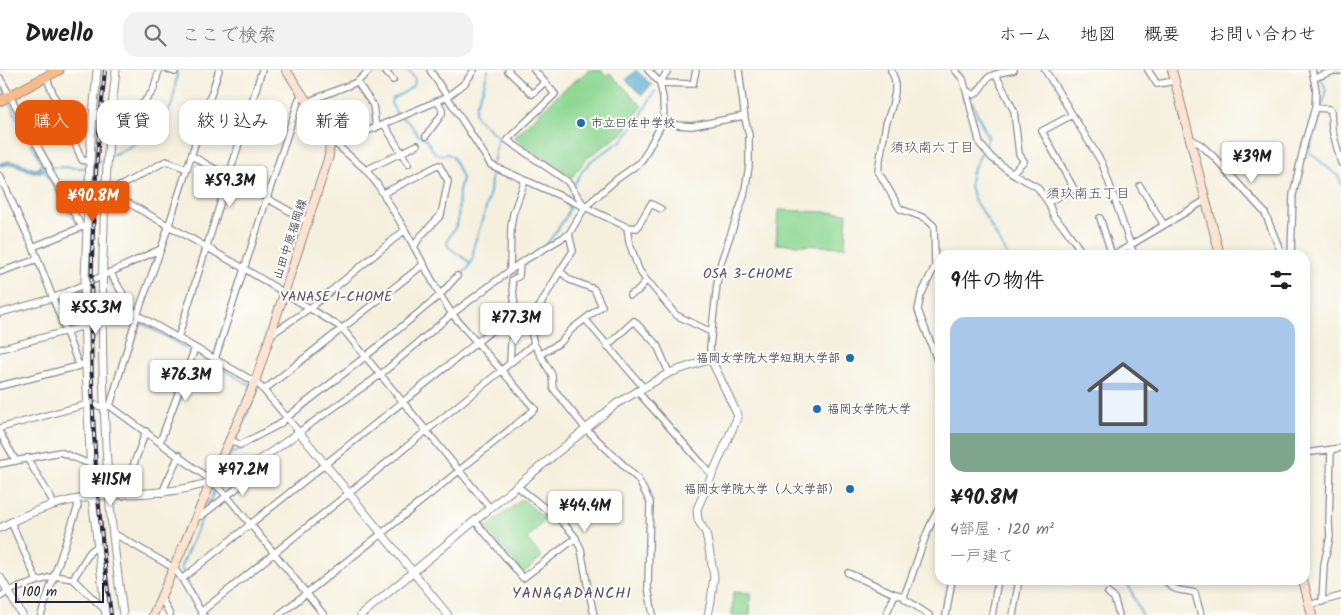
<!DOCTYPE html>
<html lang="ja">
<meta charset="utf-8">
<style>
:root{--surface:#fff;--page:#f2f2f2;--text:#202124;--muted:#757577;--line:#e0e0e0;--accent:#ea580c}
body{margin:0;font-family:Kalam,"Klee One",sans-serif;background:var(--page);color:var(--text);height:100vh;display:flex;flex-direction:column;font-size:19px;white-space:nowrap}
*{box-sizing:border-box;margin:0}
p{font-size:16px;color:var(--muted)}
.icon{flex:none;width:28px;height:28px;fill:none;stroke:currentColor;stroke-width:2;stroke-linecap:round;stroke-linejoin:round}
.map{position:relative;flex:1;overflow:hidden}
.drawer{position:absolute;left:935px;top:180px;width:375px;height:335px;display:flex;flex-direction:column;background:var(--surface);border-radius:15px;box-shadow:0 2px 8px #0003}
.drawer>*{flex:none}
.top-card{position:absolute;left:15px;top:30px;width:475px;height:45px;display:flex;gap:10px}
.scale{position:absolute;left:15px;bottom:12px;width:89px;box-sizing:border-box;padding-left:5px;border:2px solid #22223b;border-top:0;font-size:14px;line-height:18px;white-space:nowrap;color:#22223b;-webkit-text-stroke:4px #fdfcf7;paint-order:stroke}
.price{position:absolute;translate:-50% -42px;padding:0 11px;border-radius:5px;background:#fff;color:#222;font-size:16px;line-height:32px;filter:drop-shadow(0 1px 2px #0008)}
.price::after{content:'';position:absolute;left:50%;top:30px;width:15px;height:11px;margin-left:-8px;background:inherit;clip-path:polygon(0 0,100% 0,50% 100%)}
.price.current{background:var(--accent);color:#fff}
ul{padding:0;list-style:none}
li{display:grid;align-content:center;gap:10px;height:265px;padding:0 15px}
li span{display:grid;place-items:center;height:155px;border-radius:15px;color:#555}
li>.icon{margin-inline-start:auto}
span .icon{width:90px;height:90px;fill:#fffc;stroke-width:1}
li b{font-size:21px}
h2{display:flex;justify-content:space-between;align-items:center;height:60px;padding:0 15px;font-size:21px}
.tag{padding:0 18px;border-radius:15px;background:var(--surface);box-shadow:0 2px 8px #0003;font-size:18px;line-height:45px}
.tag.current{background:var(--accent);color:#fff}
header{display:flex;align-items:center;gap:30px;box-sizing:border-box;height:70px;padding:0 25px;background:var(--surface);border-bottom:1px solid var(--line)}
header strong{font-size:24px}
nav{display:flex;gap:28px;margin-inline-start:auto;font-size:18px}
.search{width:350px;height:45px;background:var(--page);display:flex;align-items:center;gap:12px;box-sizing:border-box;padding:0 18px;border-radius:15px;color:var(--muted);font-size:19px}
.map>svg:first-child{display:block}
</style>
<header>
<strong>Dwello</strong>
<div class="search"><svg class="icon" aria-label="search" viewBox="0 0 24 24"><circle cx="10" cy="10" r="6"/><path d="M15 15l6 6"/></svg>ここで検索</div>
<nav><a>ホーム</a><a>地図</a><a>概要</a><a>お問い合わせ</a></nav>
</header>
<div class="map">
<svg width="1341" height="545" viewBox="0 0 1341 545">
<rect width="100%" height="100%" fill="#fdfcf7"/>
<filter id="ink" filterUnits="userSpaceOnUse"><feTurbulence type="fractalNoise" baseFrequency=".02" numOctaves="2"/><feDisplacementMap in="SourceGraphic" scale="10" xChannelSelector="R" yChannelSelector="G"/><feConvolveMatrix kernelMatrix="1 2 1 2 8 2 1 2 1" color-interpolation-filters="sRGB"/></filter>
<filter id="wash" filterUnits="userSpaceOnUse"><feTurbulence type="fractalNoise" baseFrequency=".0096" numOctaves="4" result="noise"/><feDisplacementMap in="SourceGraphic" scale="20" xChannelSelector="R" yChannelSelector="G"/><feGaussianBlur stdDeviation="1.12" result="paint"/><feColorMatrix in="noise" values="0 0 0 0 0 0 0 0 0 0 0 0 0 0 0 0 0 1.4 0 .05"/><feComposite in="paint" operator="in"/></filter>
<g filter="url(#wash)">
<rect width="100%" height="100%" fill="#f5f0de"/>
<path fill="#8cd793" stroke="#577c67" d="M589,0H601L606,6L610,3L642,36L622,64L588,87L572,107L514,68L561,22Z
M778,140L847,143L845,177L776,174Z
M84,217V255L67,260L54,228Z
M522,429L546,449L527,469L542,487L523,503L486,458Z
M733,522L751,523L750,545H732Z"/>
<path fill="#55abd2" stroke="#3c6686" d="M636,0L652,15L642,25L626,10Z
M9,91L18,92L35,99L39,98L40,94L42,102H32L13,94L0,96V93Z"/>
<g fill="none" stroke-linecap="round" stroke-linejoin="round">
<path stroke="#55abd2" stroke-width="2" d="M488,0L483,19L476,35L475,43L477,48L498,67L493,93
M1317,0L1325,17L1326,25L1314,58L1309,82L1339,107L1341,114
M0,15L5,24
M8,31L40,90L44,100L81,162
M972,32L988,67L986,74L971,104L970,116L975,132L984,144L1007,185
M398,46L391,33L392,29C405,21 427,15 407,0
M402,48L408,51L418,65L426,69L434,82L439,85L448,84L453,87L462,108L459,121L458,152L449,168L447,173L448,176L451,179L468,191L470,195L468,198L445,223
M110,86L124,80L147,66L169,40L173,33L177,2
M92,94L106,88
M41,100L55,97L84,98L88,96
M573,116L584,99L592,90L623,70L638,50L655,21
M1341,147L1340,174L1341,178
M547,174L566,147L569,138L566,131
M470,195L473,187L474,175L485,142L490,122L492,98
M109,209L133,248L191,281
M195,283L252,316
M374,283L421,245
M236,370L258,319L256,318
M230,384L234,375
M221,405L230,384L241,380L285,354L321,324
M206,440L216,416
M202,448L181,497L186,510L206,545
M1120,510L1128,514L1142,545"/>
</g>
</g>
<g filter="url(#ink)">
<g fill="none" stroke-linecap="round" stroke-linejoin="round">
<g stroke="#8c898c" stroke-width="8">
<path id="minor" d="M169,0L175,2V0
M384,0L393,10
M430,0L491,95L525,110
M509,0L508,1L532,24L545,12
M534,0L555,24L507,70L567,111L584,135
M891,0L895,10V22L892,36L886,54L878,101L900,139L925,148L934,156L935,196L921,225L918,240L940,298
M955,0L963,9L980,74L992,88L1012,103L1037,117L1048,132L1054,147L1064,157L1084,185
M1045,0L1102,93L1134,185
M1148,0L1157,14L1175,11
M1312,0L1316,20L1315,38L1329,39L1331,41L1332,59L1341,93
M995,5L998,9L1014,41L1019,84L1024,91L1012,103
M46,7L82,90L90,92
M0,8L49,97L50,102L82,157
M1314,8L1334,1H1341
M357,12L373,35L376,58
M660,13L693,14L696,0
M660,13L668,0
M966,20L974,25C980,21 982,15 987,9C993,3 1005,2 1014,0
M307,32L357,12L370,0
M111,42L124,49L131,48L153,21L159,0
M664,50L677,55L692,56L744,46
M384,54L408,94
M426,66L442,44V39L437,31
M1190,68L1201,75L1214,87L1265,143L1282,185
M337,74L447,27L465,13L474,0
M192,86L307,151
M366,100L417,75
M0,106L33,177L53,228C90,213 125,195 161,179
M1140,116L1164,155
M106,122H109L245,199L342,258L490,438
M109,122L166,91L187,99
M384,123L439,95L448,111L441,145L420,167L414,177
M1048,132L1074,119L1042,61L1072,45
M1100,148L1112,185
M627,157L629,172L639,200L646,210L652,216L676,245L711,262
M569,164L573,181L560,201L535,244L531,261L534,274L552,305L553,318L586,359L638,409L650,432L648,517L653,545
M33,177L82,157H84
M1114,185L1206,130
M1291,185L1293,125L1304,75L1315,38
M510,201L511,156L513,144L525,110L585,137L627,157L637,158L651,134L661,139
M0,202L38,189
M110,202L134,243L255,312L261,317L299,362L380,305L452,244L520,193
M630,225L639,220L646,210
M0,243L53,228L79,296L85,293
M585,249L643,317
M269,266L310,238L405,160
M178,268L262,0
M607,276L634,251L657,275L669,303
M0,279L85,256
M541,284L561,272L572,259L602,236L594,219L570,210L560,201
M215,289L299,29L303,26
M711,289L710,277L717,214L721,192L744,126L749,96V65L745,49L739,0
M510,293L534,274
M0,316L79,296
M264,320L424,194
M637,321L712,405
M110,336L212,411L227,426L274,483L324,545
M0,358L88,334L104,337L110,336L137,245L161,179L219,0
M0,363L16,391
M229,369L240,375L280,354L286,348L365,287L440,225L457,206
M160,372L195,278
M1305,383L1341,378
M27,388L51,428L53,434
M0,394L60,382L90,394
M517,416L561,451L574,465L581,479L587,513L594,545
M162,423L179,385
M122,426L146,361
M197,446H201L246,411L245,399
M475,451L523,508L576,468
M11,452L37,511
M113,463L174,498L182,509L203,545
M848,503L895,524L904,526L905,529L929,545
M73,509L105,540
M182,509L516,241
M1165,510C1174,523 1182,519 1195,523L1201,545
M1108,523L1114,528L1119,545
M904,526C917,496 923,464 940,437
M0,527L8,521L54,506L73,509L90,482L97,476
M161,527L170,545
M1322,532L1324,494L1330,467L1329,452L1331,380
M1309,535L1341,526
M201,542L502,300L510,293L511,272L517,244L515,238L512,210L519,206L520,193L569,164L585,137L617,109L641,92L664,50L663,28L660,13L648,0
M41,545L78,436L76,430
M279,545L381,464L535,339L452,244L440,225L405,160L377,114L366,100L330,69
M886,545L895,524
M946,545L952,510
M992,545L998,510
M1013,545L1019,510"/>
</g>
<g stroke="#8c898c" stroke-width="9">
<path id="tertiary" d="M97,0L91,69L87,157L84,237L85,277L92,427L106,545
M116,0C99,141 99,283 109,424C112,465 118,505 123,545
M0,458C29,442 60,430 93,427C125,423 156,425 188,418C231,409 264,389 299,362L448,545
M0,507L22,545
M361,545L616,334L669,303L711,289L738,346L697,439L698,450L706,463L714,506L711,531L708,545"/>
</g>
<g stroke="#8c898c" stroke-width="10">
<path id="secondary" d="M1172,0L1220,185
M1303,510L1312,545
M153,545L255,312L329,86L330,69L326,60L286,0"/>
</g>
<g stroke="#8c898c" stroke-width="11">
<path id="primary" d="M0,31L59,0"/>
</g>
<use href="#minor" stroke="#fff" stroke-width="5.5"/>
<use href="#tertiary" stroke="#fff" stroke-width="7"/>
<use href="#secondary" stroke="#fde4d1" stroke-width="8"/>
<use href="#primary" stroke="#fabb8b" stroke-width="9"/>
<g stroke="#22223b" stroke-width="4">
<path id="rail" d="M105,0C85,183 86,363 111,545"/>
</g>
<use href="#rail" stroke="#fdfcf7" stroke-width="2" stroke-dasharray="5.5" stroke-linecap="butt"/>
</g>
</g>
<g fill="#1f6fb2" stroke="#fdfcf7" stroke-width="2">
<circle cx="581" cy="53" r="5"/>
<circle cx="850" cy="288" r="5"/>
<circle cx="817" cy="339" r="5"/>
<circle cx="850" cy="419" r="5"/>
</g>
<g text-anchor="middle" stroke-width="4" stroke-linejoin="round" paint-order="stroke">
<g font-size="12" fill="#22223b" stroke="#fdfcf7" text-anchor="start">
<text x="591" y="57">市立曰佐中学校</text>
<text x="840" y="292" text-anchor="end">福岡女学院大学短期大学部</text>
<text x="827" y="343">福岡女学院大学</text>
<text x="840" y="423" text-anchor="end">福岡女学院大学（人文学部）</text>
</g>
<g font-size="12" fill="#22223b" stroke="#fdfcf7">
<text transform="translate(290 169) rotate(-72)" y="4">山田中原福岡線</text>
</g>
<g font-size="14" fill="#5a4c68" stroke="#fdfcf7">
<text x="932" y="82">須玖南六丁目</text>
<text x="1088" y="128">須玖南五丁目</text>
<text x="748" y="208">OSA 3-CHOME</text>
<text x="336" y="231">YANASE 1-CHOME</text>
</g>
<g font-size="15" letter-spacing="1" fill="#5a4c68" stroke="#fdfcf7">
<text x="572" y="528">YANAGADANCHI</text>
</g>
</g>
</svg>
<div class="scale">100 m</div>
<b class="price" style="left:1252px;top:114px">¥39M</b>
<b class="price" style="left:230px;top:138px">¥59.3M</b>
<b class="price current" style="left:93px;top:153px">¥90.8M</b>
<b class="price" style="left:96px;top:265px">¥55.3M</b>
<b class="price" style="left:516px;top:275px">¥77.3M</b>
<b class="price" style="left:186px;top:332px">¥76.3M</b>
<b class="price" style="left:243px;top:427px">¥97.2M</b>
<b class="price" style="left:111px;top:437px">¥115M</b>
<b class="price" style="left:585px;top:463px">¥44.4M</b>
<div class="top-card">
<a class="tag current">購入</a>
<a class="tag">賃貸</a>
<a class="tag">絞り込み</a>
<a class="tag">新着</a>
</div>
<section class="drawer">
<h2>9件の物件<svg class="icon" aria-label="filters" viewBox="0 0 24 24"><path d="M4 7h16M4 17h16"/><circle cx="9" cy="7" r="2"/><circle cx="15" cy="17" r="2"/></svg></h2>
<ul>
<li><span style="background:linear-gradient(#a9c7e8 75%,#7fa58c 0)"><svg class="icon" aria-label="home" viewBox="0 0 24 24"><path d="M3 11l9-7 9 7M6 9v11h12V9"/></svg></span><div><b>¥90.8M</b><p>4部屋 · 120 m²</p><p>一戸建て</p></div></li>
</ul>
</section>
</div>
